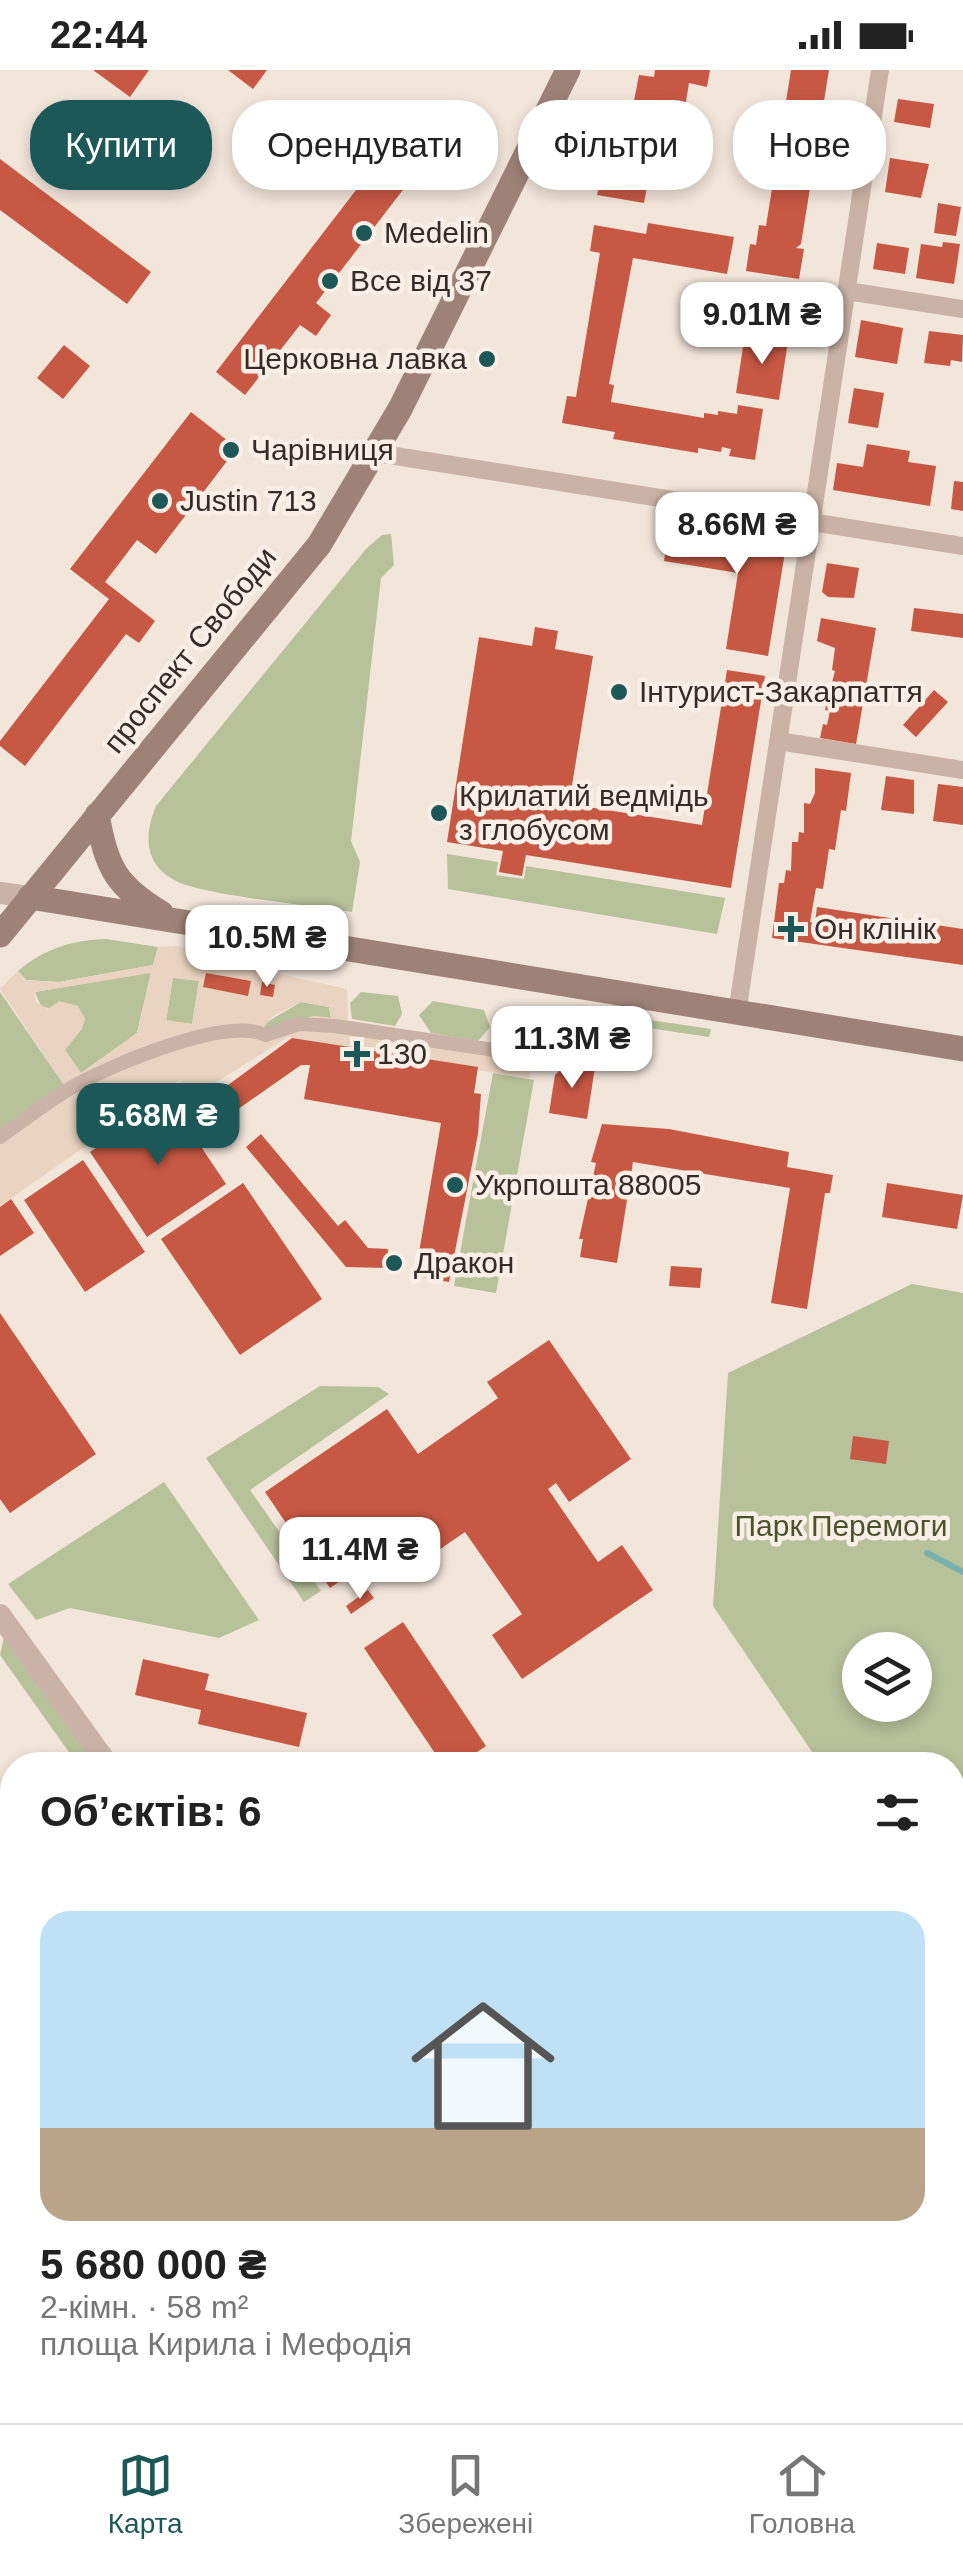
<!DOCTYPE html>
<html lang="uk">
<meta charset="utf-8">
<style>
:root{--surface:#fff;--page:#f2f2f2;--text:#222;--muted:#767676;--line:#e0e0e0;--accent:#1c5857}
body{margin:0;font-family:Arial,sans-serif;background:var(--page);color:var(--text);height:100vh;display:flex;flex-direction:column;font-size:38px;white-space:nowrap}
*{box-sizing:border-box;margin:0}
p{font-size:32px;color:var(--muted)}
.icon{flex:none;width:55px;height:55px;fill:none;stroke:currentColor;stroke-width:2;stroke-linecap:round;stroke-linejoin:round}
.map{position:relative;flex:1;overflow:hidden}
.drawer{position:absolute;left:0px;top:1682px;width:965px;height:672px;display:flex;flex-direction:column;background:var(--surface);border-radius:40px 40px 0 0;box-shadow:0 5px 15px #0003}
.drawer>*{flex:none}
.hud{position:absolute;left:30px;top:30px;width:905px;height:90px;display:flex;gap:20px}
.controls{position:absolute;left:842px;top:1562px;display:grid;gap:20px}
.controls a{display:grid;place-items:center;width:90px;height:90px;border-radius:50%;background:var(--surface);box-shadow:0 5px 15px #0003;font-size:50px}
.price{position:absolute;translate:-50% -85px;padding:0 22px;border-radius:20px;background:#fff;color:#222;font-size:32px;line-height:65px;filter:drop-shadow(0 2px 5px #0008)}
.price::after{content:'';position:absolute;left:50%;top:60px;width:30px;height:22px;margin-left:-15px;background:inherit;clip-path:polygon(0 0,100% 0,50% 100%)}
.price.active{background:var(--accent);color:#fff}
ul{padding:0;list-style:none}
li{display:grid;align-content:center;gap:20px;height:530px;padding:0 40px}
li+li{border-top:2px solid var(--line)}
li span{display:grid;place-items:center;height:310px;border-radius:30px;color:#555}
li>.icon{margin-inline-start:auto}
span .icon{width:180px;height:180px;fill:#fffc;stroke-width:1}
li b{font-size:42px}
h2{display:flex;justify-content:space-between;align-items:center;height:120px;padding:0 40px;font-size:42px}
.pill{padding:0 35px;border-radius:40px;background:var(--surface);box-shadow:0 5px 15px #0003;font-size:35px;line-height:90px}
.pill.active{background:var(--accent);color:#fff}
.status{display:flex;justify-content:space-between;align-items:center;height:70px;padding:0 50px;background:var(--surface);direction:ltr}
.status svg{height:28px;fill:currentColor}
.tabs{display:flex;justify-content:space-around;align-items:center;height:140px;border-top:2px solid var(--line);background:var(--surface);font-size:28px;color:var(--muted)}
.tabs a{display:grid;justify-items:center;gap:5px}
.tabs .active{color:var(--accent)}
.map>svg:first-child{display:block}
</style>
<div class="status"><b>22:44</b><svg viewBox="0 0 49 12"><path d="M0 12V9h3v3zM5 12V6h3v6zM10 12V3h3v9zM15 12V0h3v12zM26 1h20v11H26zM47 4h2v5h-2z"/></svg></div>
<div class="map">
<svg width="963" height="2353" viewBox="0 0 963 2353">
<rect width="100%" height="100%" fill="#f2e5da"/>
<path fill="#b7c19a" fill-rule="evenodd" d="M391,464L394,495L381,508L351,771L360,792L352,842C316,836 200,825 174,810C144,793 144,765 156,736L366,479L382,465Z
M447,784L498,792L496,805L524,809L526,796L725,828L717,864L448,819Z
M106,869L158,877L153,895L59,912L26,910L18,901C44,879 72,870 106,869Z
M151,902L137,963L81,1003L65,980L85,949L41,936L35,922Z
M173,907L199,911L192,954L166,951Z
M0,922L64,1015L0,1059Z
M361,922L398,926L402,944L395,956L352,949L350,933Z
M433,931L484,940L490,957L478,971L431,963L419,945Z
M301,932L329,937L331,948L314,946L267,960L262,955Z
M582,940L711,959L709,967L581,948Z
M493,1003L534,1010L496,1223L454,1216Z
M912,1214L963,1223V1955L953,1964L952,1695H821L713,1536L728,1303ZM860,1580H915V1635H860Z
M320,1316L378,1317L389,1324L250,1420L321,1521L304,1532L206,1388Z
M164,1412L259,1550L219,1568L70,1538L36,1550L8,1514Z
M4,1567L96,1695H78L0,1585Z"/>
<path fill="#ead4c1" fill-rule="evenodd" d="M176,876L222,886L234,894L347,919L348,950L535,983L529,1009L288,967L193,1027L180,1010L0,1136V1059L64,1015L0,919L18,901L26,910L59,912L153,895L158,877ZM151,903L137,963L81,1003L65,980L82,959L85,949L78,936L59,931L48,939L36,932L35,922ZM173,908L199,911L192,954L166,950ZM301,932L329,937L331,948L314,946L267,960L264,957L273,946Z"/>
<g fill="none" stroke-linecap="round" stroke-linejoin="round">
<path stroke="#79afad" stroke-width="6" d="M927,1483L963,1502"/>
</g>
<path fill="#c75844" d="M93,0H149L130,27Z
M228,0H267L253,19Z
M655,0H710L707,17L689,13L681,62L700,66L693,102L677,99L674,117L648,112L644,133L597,125L613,54L629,57L639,5L654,7Z
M791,0H829L801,174L796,178L804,179L799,209L746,201L750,174L756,175L759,155L766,156Z
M898,29L934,34L930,58L894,52Z
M423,33L452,56L316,233L331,245L316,266L300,255L245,325L216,302Z
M890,88L929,94L921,128L885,122Z
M0,89L151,202L127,234L0,140Z
M938,133L961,137L956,166L934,163Z
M648,153L734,167L727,204L633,188L609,314L614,315L611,332L704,348V343L718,345V341L737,344L738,335L763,339L755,390L729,386L731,379L722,377L721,382L698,378V383L613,369L615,362L562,353L567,326L576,327L600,183L590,181L594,155L646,164Z
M943,172L960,174L954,214L916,208L921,174L942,177Z
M877,173L909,178L905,204L873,199Z
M861,250L903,258L897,294L855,287Z
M929,261L963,265L962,292L951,290L950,296L924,293Z
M745,264L788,271L779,330L736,323Z
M64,275L90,296L63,329L37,308Z
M854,318L884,323L878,358L848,353Z
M191,342L237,378L156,484L137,470L105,512L155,551L139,573L126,564L25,696L0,676V671L109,529L70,499Z
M867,374L910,381L908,392L936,396L930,436L833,420L837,393L863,397Z
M954,411L963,412V441L951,439Z
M670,452L787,470L768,586L726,579L738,503L664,491Z
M827,493L859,498L854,528L828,527L822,522Z
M914,538L963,544V568L911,561Z
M821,548L876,558L856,674L820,668L823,654L827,655L830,641L825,640L835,601L832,600L835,578L817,571Z
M535,557L558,561L555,579L593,586L569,734L702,755L727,600L765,606L731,818L526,785L522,806L499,802L503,781L447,772L479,567L532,576Z
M934,620L948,632L916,667L903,655Z
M815,698L851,703L846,741L841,740L835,780L829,779L823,819L816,818L810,852L815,853L817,837L963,859V895L772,868L779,813H784L786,800L791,801L792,772H798L799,762L804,763V733L810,734L815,723Z
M886,706L914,710V744L881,740Z
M938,714L963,717V755L933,751Z
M206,903L251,911L248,926L203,917Z
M262,912L275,915L273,927L260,925Z
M292,968L478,997L474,1023L481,1024L478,1064L449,1212L415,1206L441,1053L304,1029L310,995H301L221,1051L205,1032Z
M567,993L595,997L587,1049L549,1043L555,1005Z
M169,1029L226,1114L147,1167L90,1082Z
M602,1054L669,1059L789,1082L787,1097L833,1105L830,1123H825L807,1239L771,1233L790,1118L633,1092L617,1193L580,1187L583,1169H579L596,1093L591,1092Z
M261,1064L338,1156L345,1150L368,1178L388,1179L387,1198L346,1197L246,1077Z
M83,1090L145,1182L85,1222L24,1130Z
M243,1113L322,1229L240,1285L161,1169Z
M887,1113L963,1125L957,1159L882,1147Z
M11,1129L34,1163L0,1186V1137Z
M671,1196L702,1198L700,1218L669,1216Z
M0,1243L96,1384L10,1443L0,1429Z
M549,1270L631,1389L569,1432L556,1413L548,1419L598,1492L622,1475L653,1520L522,1609L492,1565L522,1544L465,1462L404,1504L387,1479L330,1518L265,1422L387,1339L418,1384L498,1328L487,1312Z
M853,1366L889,1371L886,1394L850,1389Z
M368,1520L374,1528L351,1544L346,1536Z
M403,1552L486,1676L458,1695H443L364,1578Z
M143,1589L209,1604L205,1620L307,1643L299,1677L198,1654L201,1640L135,1625Z
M0,1736L12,1753V1814L0,1796Z
M952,2065L963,2073V2168L952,2170Z
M0,2173L12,2191V2252L0,2234Z
M266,2342H320L305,2353H274Z
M354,2342H363L371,2353H339Z
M471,2342H516L523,2353H478Z
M881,2342H927L935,2353H888Z"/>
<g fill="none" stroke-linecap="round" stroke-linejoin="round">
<path stroke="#cab3a6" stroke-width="14" d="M0,1067C25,1050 50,1029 76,1015C114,994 227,946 265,965L299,954L335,956L534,986L539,983"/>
<path stroke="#cab3a6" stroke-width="18" d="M847,221L963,239
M376,383L963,476
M778,671L963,700
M737,943L880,0
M184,2353L198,2342"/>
<path stroke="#cab3a6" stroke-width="22" d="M0,823L30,827
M0,1545L108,1695
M426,2342L433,2353"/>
<path stroke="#9e8278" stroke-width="25" d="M97,745C107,798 115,815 161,843
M30,827L963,979
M0,865L319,475L400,339L568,0"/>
</g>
<g fill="#1c5857" stroke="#f9efe7" stroke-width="4">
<circle cx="364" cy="163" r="10"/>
<circle cx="330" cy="211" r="10"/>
<circle cx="487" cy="289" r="10"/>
<circle cx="231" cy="380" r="10"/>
<circle cx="160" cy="431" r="10"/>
<circle cx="619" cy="622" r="10"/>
<circle cx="439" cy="743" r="10"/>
<path d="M786 844h10v10h10v10h-10v10h-10v-10h-10v-10h10z"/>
<path d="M352 969h10v10h10v10h-10v10h-10v-10h-10v-10h10z"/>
<circle cx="455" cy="1115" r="10"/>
<circle cx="394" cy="1193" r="10"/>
</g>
<g text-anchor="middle" stroke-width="9" stroke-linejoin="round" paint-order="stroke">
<g font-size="30" fill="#362b27" stroke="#f9efe7" text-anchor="start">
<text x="384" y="173">Medelin</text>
<text x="350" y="221">Все від 37</text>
<text x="467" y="299" text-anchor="end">Церковна лавка</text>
<text x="251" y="390">Чарівниця</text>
<text x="180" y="441">Justin 713</text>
<text x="639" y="632">Інтурист-Закарпаття</text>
<text x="459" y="736">Крилатий ведмідь<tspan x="459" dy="34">з глобусом</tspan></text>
<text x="814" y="869">Он клінік</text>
<text x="377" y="994">130</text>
<text x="475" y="1125">Укрпошта 88005</text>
<text x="414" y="1203">Дракон</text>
</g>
<g font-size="30" fill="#362b27" stroke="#f9efe7">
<text transform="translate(190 580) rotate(-51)" y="10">проспект Свободи</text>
</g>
<g font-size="30" fill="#49542b" stroke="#f9efe7">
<text x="841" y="1466">Парк Перемоги</text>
</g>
</g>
</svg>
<div class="controls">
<a><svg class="icon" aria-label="layers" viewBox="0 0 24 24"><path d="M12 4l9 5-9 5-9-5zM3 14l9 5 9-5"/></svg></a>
</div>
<b class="price" style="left:762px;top:297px">9.01M ₴</b>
<b class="price" style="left:737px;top:507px">8.66M ₴</b>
<b class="price" style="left:267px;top:920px">10.5M ₴</b>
<b class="price" style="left:572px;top:1021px">11.3M ₴</b>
<b class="price active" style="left:158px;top:1098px">5.68M ₴</b>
<b class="price" style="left:360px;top:1532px">11.4M ₴</b>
<div class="hud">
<a class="pill active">Купити</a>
<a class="pill">Орендувати</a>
<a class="pill">Фільтри</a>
<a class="pill">Нове</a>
</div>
<section class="drawer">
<h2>Об’єктів: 6<svg class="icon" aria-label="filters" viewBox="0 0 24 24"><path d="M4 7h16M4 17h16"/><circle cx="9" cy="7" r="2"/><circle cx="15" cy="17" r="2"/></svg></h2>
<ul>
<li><span style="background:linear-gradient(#bfe0f5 70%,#b9a48a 0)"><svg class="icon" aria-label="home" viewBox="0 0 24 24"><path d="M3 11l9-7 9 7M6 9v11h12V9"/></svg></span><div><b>5 680 000 ₴</b><p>2-кімн. · 58 m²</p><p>площа Кирила і Мефодія</p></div></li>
</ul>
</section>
</div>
<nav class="tabs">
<a class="active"><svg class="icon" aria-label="map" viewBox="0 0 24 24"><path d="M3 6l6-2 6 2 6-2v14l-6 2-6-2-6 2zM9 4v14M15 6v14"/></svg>Карта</a>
<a><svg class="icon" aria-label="saved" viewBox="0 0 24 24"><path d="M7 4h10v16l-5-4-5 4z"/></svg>Збережені</a>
<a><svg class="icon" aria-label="home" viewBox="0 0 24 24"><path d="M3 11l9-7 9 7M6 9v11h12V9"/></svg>Головна</a>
</nav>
